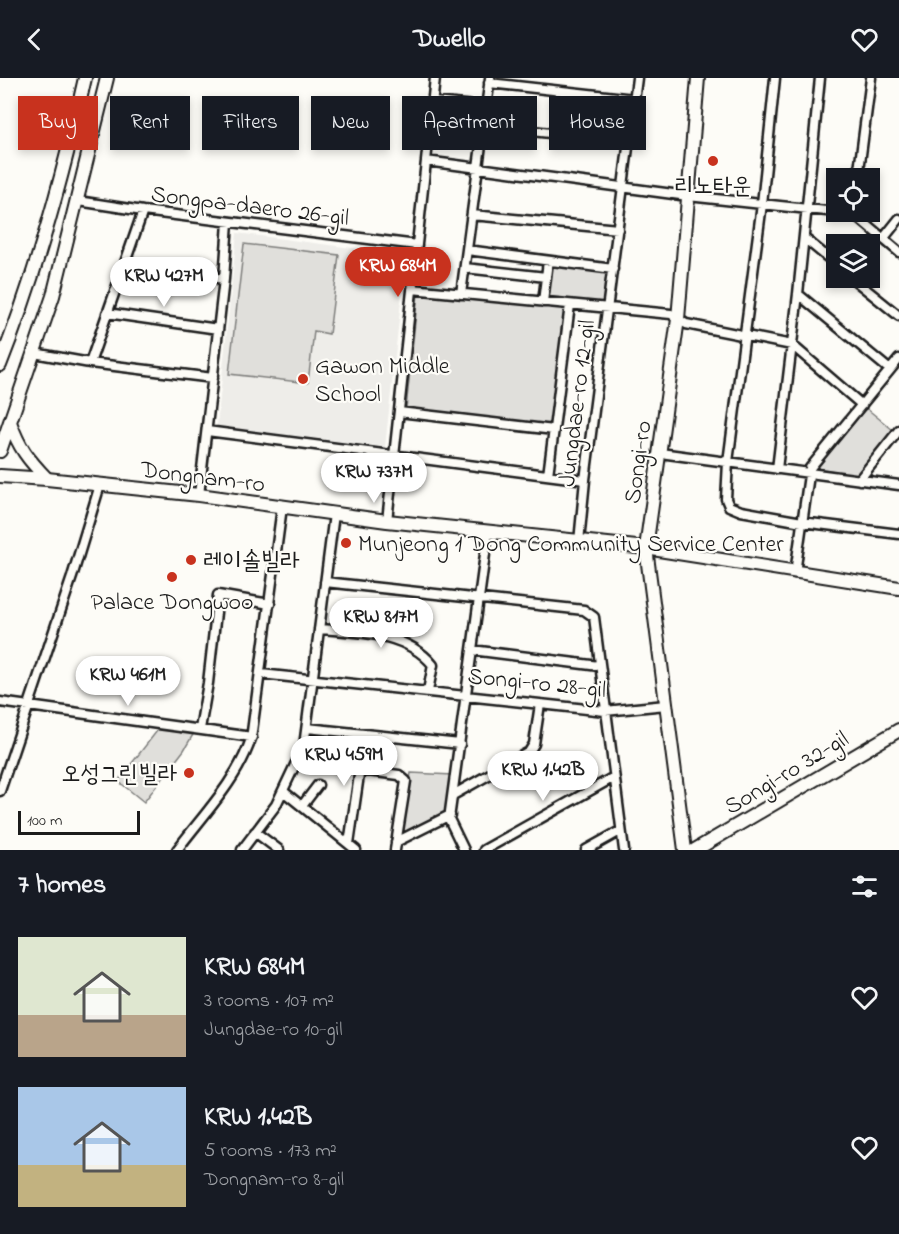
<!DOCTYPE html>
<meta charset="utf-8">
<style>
:root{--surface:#171b24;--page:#20242c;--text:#f1f3f6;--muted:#9ea1a6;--accent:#c8321e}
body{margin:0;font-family:"Indie Flower","Poor Story",sans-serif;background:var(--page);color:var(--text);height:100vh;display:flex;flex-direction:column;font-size:22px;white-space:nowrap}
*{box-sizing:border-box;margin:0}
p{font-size:20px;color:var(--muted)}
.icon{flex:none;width:33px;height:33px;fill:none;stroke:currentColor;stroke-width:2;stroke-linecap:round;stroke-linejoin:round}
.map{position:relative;height:772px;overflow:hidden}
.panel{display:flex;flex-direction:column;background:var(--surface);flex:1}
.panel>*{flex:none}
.guide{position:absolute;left:18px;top:18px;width:864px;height:54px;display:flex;gap:12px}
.tools{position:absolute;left:826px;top:90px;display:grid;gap:12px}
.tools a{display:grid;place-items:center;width:54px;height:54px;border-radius:0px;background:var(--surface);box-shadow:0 3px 9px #0003;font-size:30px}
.scale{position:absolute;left:18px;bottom:15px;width:122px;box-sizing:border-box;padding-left:6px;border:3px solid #1c1c1c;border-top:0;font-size:16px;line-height:21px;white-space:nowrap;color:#1c1c1c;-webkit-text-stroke:4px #fdfcf7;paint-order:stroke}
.price{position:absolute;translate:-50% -51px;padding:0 14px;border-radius:21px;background:#fff;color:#222;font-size:20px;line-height:39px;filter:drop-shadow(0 2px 3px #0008)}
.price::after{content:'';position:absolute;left:50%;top:36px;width:18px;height:14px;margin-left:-9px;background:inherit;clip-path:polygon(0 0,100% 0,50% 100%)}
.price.selected{background:var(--accent);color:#fff}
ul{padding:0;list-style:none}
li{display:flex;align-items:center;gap:18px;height:150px;padding:0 18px}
li span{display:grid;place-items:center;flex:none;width:168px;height:120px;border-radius:0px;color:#555}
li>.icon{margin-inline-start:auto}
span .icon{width:72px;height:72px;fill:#fffc;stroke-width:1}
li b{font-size:26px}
h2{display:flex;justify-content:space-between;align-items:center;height:72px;padding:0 18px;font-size:26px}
.tag{padding:0 21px;border-radius:0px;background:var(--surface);box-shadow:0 3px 9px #0003;font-size:21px;line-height:54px}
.tag.selected{background:var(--accent);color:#fff}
header{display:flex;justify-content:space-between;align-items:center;height:78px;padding:0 18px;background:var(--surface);font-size:27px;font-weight:700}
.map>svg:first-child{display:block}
</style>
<header><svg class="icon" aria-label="back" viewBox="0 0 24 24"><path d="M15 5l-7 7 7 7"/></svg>Dwello<svg class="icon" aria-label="heart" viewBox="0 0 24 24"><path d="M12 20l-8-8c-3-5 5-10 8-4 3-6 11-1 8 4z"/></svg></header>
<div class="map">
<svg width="899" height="772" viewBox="0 0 899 772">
<rect width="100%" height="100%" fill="#fdfcf7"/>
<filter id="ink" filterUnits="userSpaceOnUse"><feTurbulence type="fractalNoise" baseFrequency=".0167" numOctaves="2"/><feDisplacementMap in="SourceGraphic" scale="12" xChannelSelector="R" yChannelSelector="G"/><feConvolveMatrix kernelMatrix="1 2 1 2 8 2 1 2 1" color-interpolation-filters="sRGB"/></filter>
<g filter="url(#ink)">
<path fill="#eeede9" d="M237,155L406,177L385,369L217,348Z"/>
<path fill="#e0dfdb" stroke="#7e7e7c" stroke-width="1.5" d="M244,166L339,177L329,256L314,253L308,305L229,296Z
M551,186L611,193L606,227L546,220Z
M418,215L567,229L551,348L406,331Z
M866,330L893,352L858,397L817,390Z
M160,649L193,653L194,655L184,672L144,724L118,703Z
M411,695L453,697L449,733L401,758Z"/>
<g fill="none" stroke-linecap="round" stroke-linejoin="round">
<g stroke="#1c1c1c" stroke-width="13">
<path id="street" d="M775,0L762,126L728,384L726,421L729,428L741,433L802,444L899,456
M489,5L634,21
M433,24L486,29
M483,48L628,63
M426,83L688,118L854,136L899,174
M858,100L871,0
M78,123L143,133L417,167
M472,137L618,151
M804,160L837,187
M883,161L899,141
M467,172L613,191
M124,187L224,201
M465,190L546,199
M852,200L899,238
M412,211L671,236L686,246L792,267L862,327
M461,216L490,0
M798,216L890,292
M543,224L548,183
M107,235L218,251
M34,275L90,285L213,300
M90,285L143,133
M399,334L554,352
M207,353L585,402
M660,375L899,407
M777,391L798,216L820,0
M548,397L570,227
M859,402L899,352
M199,417L224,201L228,144
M387,443L435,0
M579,464L585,402L637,0
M795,495L810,390L899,281
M325,504L584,532L594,539L624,772
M319,551C359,554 406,554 433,587L428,613
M472,572L599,588
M261,596L605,633L666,627
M0,624L252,659
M307,650L460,666
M200,651L208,605L218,517L270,526
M360,692L399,697L406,703L395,772
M0,713L72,499L100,407
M283,713L356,772
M453,717L529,674L534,666L540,626
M302,728L318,707
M255,754L279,772
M396,764L450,737
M349,766L365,656
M177,772C203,737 237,703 251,661L282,429
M242,772L276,727L304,668L334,436
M464,772L449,741L488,454
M484,772L614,699
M586,772L620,753"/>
</g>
<g stroke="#1c1c1c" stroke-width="16">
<path id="secondary" d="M0,398L47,401L199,417L387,443L646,470L899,510
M685,772L646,470L678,241L698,0
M695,772L899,652"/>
</g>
<g stroke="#1c1c1c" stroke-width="16">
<path id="primary" d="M0,287C37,194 63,98 85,0
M10,344C19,370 28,381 47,401
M0,373L53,218L107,0"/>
</g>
<use href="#street" stroke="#fdfcf7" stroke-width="8"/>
<use href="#secondary" stroke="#fdfcf7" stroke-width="12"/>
<use href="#primary" stroke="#fdfcf7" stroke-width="12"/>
</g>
</g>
<g fill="#c8321e" stroke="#fdfcf7" stroke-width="2">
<circle cx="713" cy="83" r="6"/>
<circle cx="303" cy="301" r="6"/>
<circle cx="346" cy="465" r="6"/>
<circle cx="191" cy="482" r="6"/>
<circle cx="172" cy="499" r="6"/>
<circle cx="189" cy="695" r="6"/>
</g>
<g text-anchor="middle" stroke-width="4.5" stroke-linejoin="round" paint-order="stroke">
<g font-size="24" fill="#1c1c1c" stroke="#fdfcf7" text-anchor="start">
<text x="713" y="115" text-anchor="middle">리노타운</text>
<text x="315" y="295">Gawon Middle<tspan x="315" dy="28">School</tspan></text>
<text x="358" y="473">Munjeong 1 Dong Community Service Center</text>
<text x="203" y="490">레이솔빌라</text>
<text x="172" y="531" text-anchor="middle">Palace Dongwoo</text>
<text x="177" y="703" text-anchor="end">오성그린빌라</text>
</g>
<g font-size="24" fill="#1c1c1c" stroke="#fdfcf7">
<text transform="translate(250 127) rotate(7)" y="8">Songpa-daero 26-gil</text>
<text transform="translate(576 325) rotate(-83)" y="8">Jungdae-ro 12-gil</text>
<text transform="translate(637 384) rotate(-82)" y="8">Songi-ro</text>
<text transform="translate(203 398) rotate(7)" y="8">Dongnam-ro</text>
<text transform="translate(537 604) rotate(6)" y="8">Songi-ro 28-gil</text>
<text transform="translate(786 694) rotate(-31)" y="8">Songi-ro 32-gil</text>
</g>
</g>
</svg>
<div class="tools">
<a><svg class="icon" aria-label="locate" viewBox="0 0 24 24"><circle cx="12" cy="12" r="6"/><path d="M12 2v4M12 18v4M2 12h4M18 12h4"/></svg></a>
<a><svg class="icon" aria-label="layers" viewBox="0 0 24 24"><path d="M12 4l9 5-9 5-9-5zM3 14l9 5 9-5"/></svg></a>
</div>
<div class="scale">100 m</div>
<b class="price selected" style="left:398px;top:220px">KRW 684M</b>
<b class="price" style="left:164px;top:230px">KRW 427M</b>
<b class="price" style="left:374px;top:426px">KRW 737M</b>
<b class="price" style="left:381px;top:571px">KRW 817M</b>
<b class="price" style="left:128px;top:629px">KRW 461M</b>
<b class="price" style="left:344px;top:709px">KRW 459M</b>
<b class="price" style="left:543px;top:724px">KRW 1.42B</b>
<div class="guide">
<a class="tag selected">Buy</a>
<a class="tag">Rent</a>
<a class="tag">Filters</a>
<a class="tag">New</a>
<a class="tag">Apartment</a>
<a class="tag">House</a>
</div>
</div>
<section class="panel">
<h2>7 homes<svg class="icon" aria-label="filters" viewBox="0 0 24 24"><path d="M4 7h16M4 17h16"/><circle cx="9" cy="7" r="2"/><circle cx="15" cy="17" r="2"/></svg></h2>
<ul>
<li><span style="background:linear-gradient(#dfe7d0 65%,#b9a48a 0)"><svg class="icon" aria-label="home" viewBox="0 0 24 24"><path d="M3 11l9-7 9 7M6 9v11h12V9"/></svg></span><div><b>KRW 684M</b><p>3 rooms · 107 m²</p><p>Jungdae-ro 10-gil</p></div><svg class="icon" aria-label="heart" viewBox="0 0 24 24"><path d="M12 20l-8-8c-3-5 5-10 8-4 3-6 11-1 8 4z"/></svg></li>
<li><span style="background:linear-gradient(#a9c7e8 65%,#c2b280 0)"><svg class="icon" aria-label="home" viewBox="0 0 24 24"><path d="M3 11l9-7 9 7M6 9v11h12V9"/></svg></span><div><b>KRW 1.42B</b><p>5 rooms · 173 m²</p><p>Dongnam-ro 8-gil</p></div><svg class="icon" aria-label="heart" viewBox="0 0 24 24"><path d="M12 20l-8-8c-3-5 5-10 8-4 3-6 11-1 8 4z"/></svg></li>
</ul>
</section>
